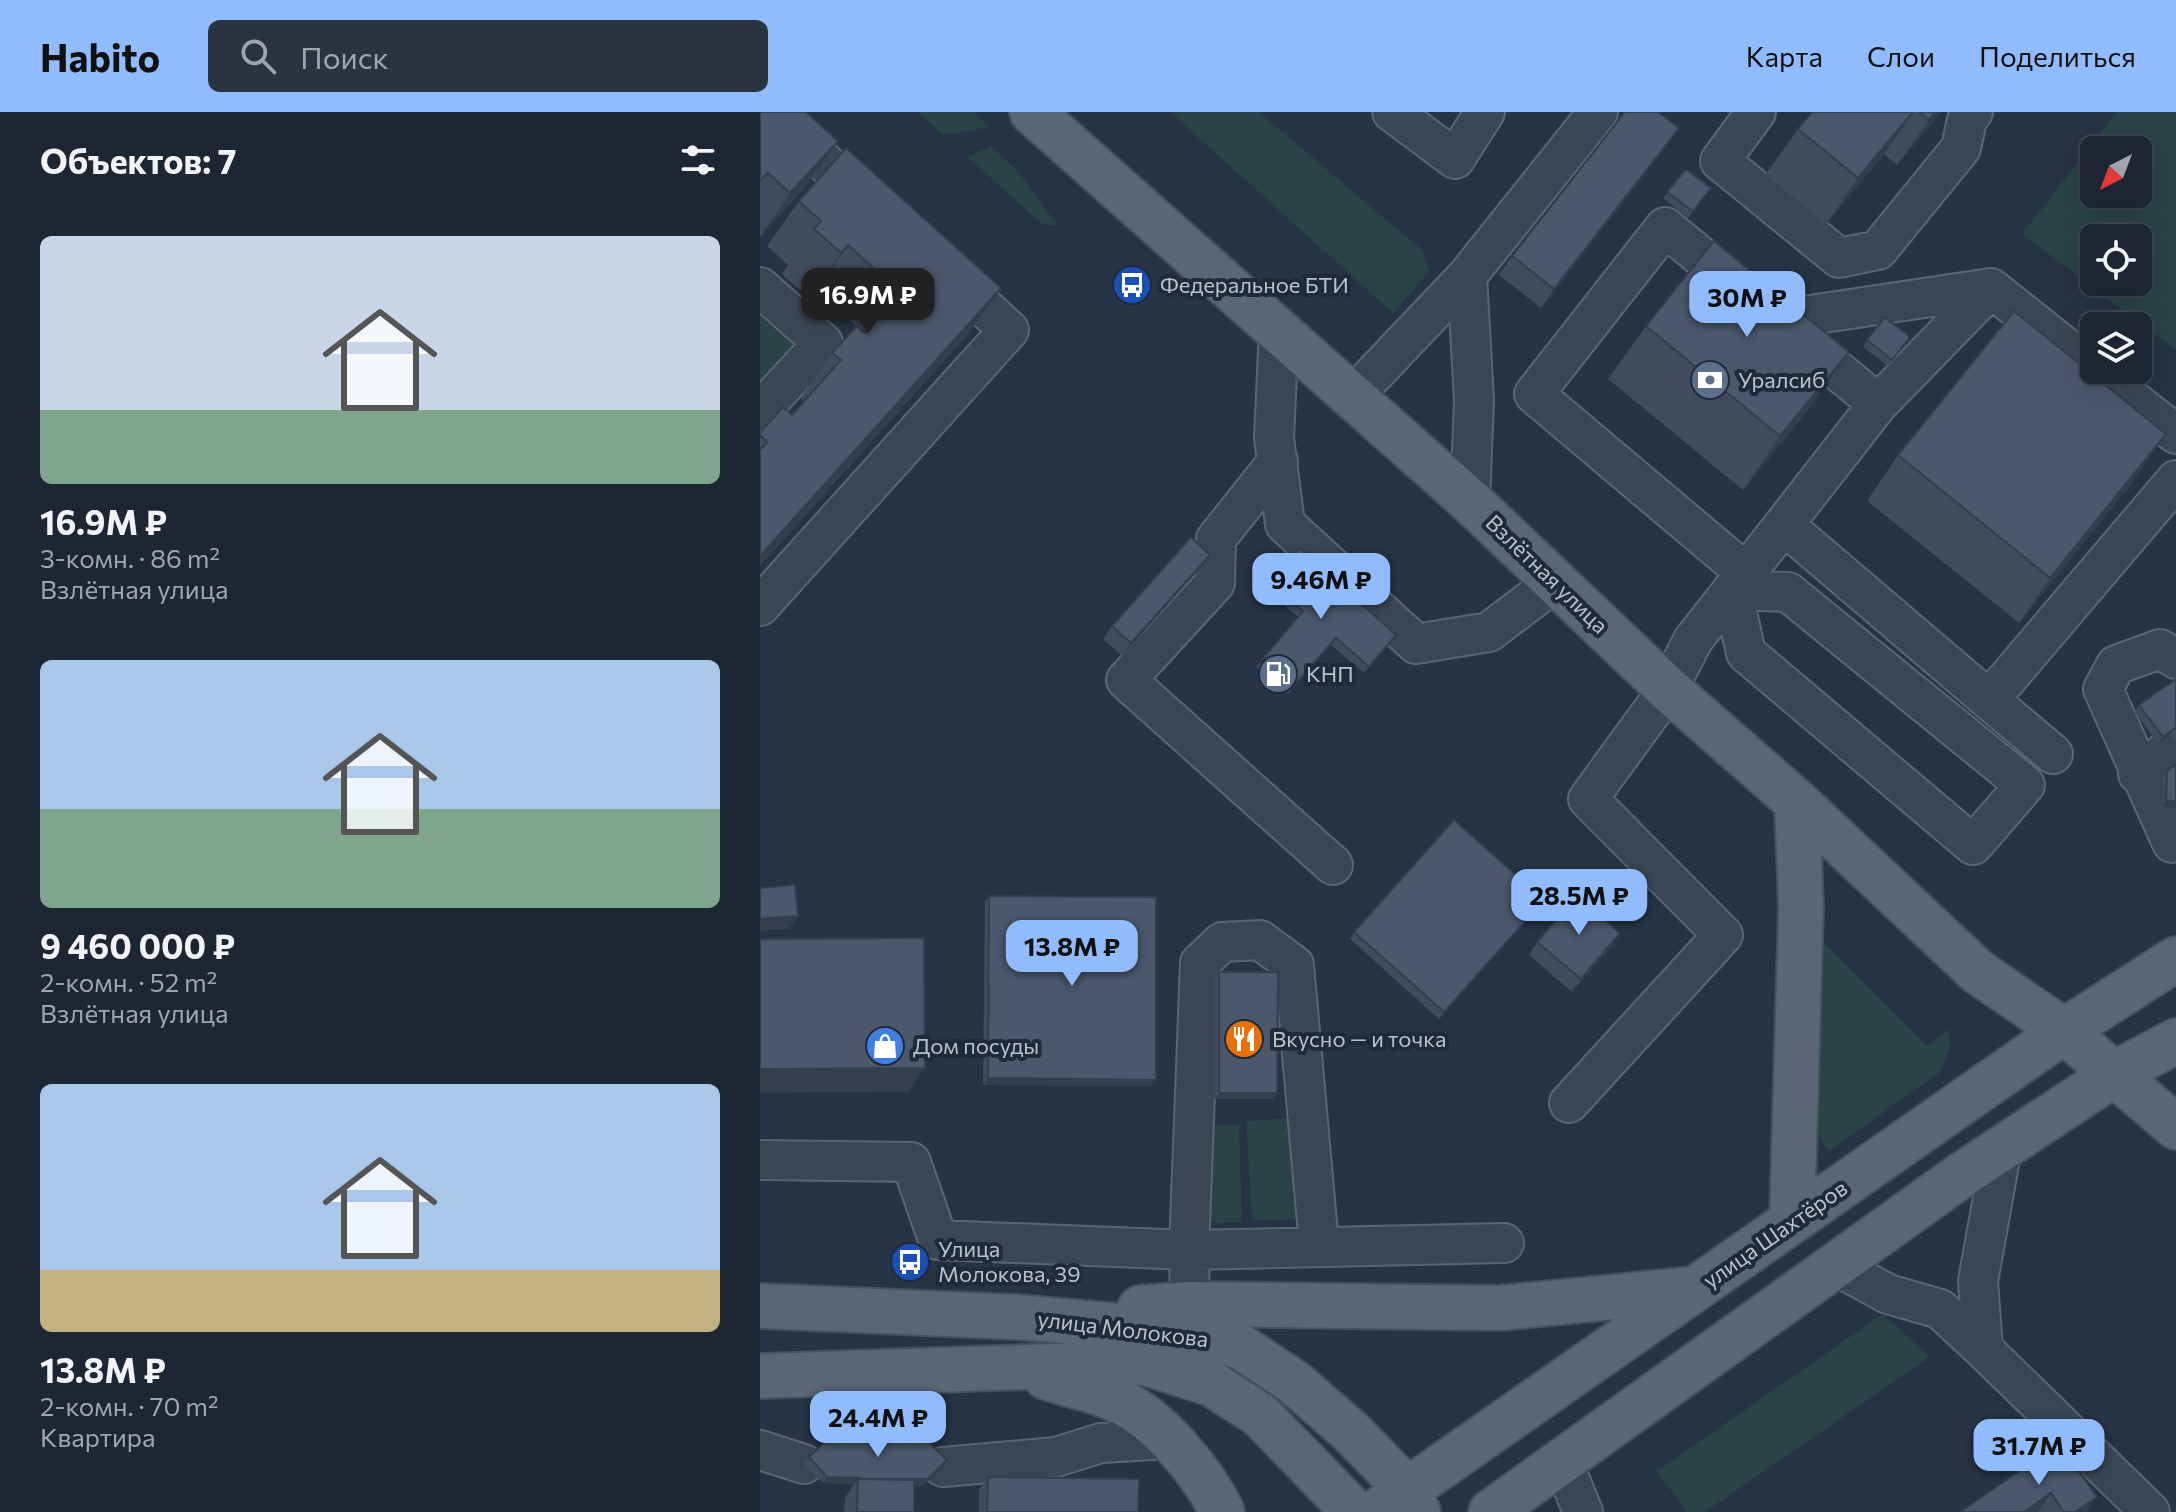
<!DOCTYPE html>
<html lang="ru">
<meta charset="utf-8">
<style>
:root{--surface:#1d2734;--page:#2a3340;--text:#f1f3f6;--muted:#a0a5ac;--line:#3b444f;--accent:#90bbfc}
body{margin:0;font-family:Commissioner,sans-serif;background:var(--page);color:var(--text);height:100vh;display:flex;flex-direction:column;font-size:30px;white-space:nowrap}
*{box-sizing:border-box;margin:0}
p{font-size:26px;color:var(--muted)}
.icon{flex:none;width:44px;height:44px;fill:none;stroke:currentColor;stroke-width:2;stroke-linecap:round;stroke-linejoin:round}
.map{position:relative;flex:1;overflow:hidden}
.drawer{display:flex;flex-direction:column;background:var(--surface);width:760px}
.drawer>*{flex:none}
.needle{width:52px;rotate:222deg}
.tools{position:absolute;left:1320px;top:24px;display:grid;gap:16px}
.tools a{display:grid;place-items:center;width:72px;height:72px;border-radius:12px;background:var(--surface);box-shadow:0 8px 32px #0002,0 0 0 2px var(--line);font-size:40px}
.price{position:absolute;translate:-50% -68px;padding:0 18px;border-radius:16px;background:var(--accent);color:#111;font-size:26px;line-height:52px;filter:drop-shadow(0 2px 4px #0008)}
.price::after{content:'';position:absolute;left:50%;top:48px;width:24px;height:18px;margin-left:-12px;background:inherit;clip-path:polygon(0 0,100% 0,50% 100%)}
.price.on{background:#222;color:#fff}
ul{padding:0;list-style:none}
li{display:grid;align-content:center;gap:16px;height:424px;padding:0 40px}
li span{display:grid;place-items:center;height:248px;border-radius:12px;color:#555}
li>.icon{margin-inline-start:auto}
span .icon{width:144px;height:144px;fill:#fffc;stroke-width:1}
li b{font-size:34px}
h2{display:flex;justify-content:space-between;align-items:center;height:96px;padding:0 40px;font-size:34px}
header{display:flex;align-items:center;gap:48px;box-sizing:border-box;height:112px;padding:0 40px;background:var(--accent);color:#111}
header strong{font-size:38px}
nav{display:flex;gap:44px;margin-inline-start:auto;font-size:28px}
.search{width:560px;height:72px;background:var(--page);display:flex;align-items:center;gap:20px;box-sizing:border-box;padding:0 28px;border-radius:12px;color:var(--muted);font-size:30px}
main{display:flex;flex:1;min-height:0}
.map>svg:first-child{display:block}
</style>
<header>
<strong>Habito</strong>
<div class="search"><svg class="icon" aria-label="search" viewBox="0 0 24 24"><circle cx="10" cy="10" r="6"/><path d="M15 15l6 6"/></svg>Поиск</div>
<nav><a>Карта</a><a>Слои</a><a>Поделиться</a></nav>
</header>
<main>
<section class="drawer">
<h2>Объектов: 7<svg class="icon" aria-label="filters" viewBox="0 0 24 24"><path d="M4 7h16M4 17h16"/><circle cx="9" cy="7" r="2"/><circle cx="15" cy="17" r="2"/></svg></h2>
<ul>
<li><span style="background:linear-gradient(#c9d6e8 70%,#7fa58c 0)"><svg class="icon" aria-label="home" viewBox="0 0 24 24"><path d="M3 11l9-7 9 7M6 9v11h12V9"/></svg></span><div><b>16.9M ₽</b><p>3-комн. · 86 m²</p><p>Взлётная улица</p></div></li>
<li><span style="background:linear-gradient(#a9c7e8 60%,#7fa58c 0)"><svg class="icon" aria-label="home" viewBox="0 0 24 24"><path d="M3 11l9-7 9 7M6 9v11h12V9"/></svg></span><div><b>9 460 000 ₽</b><p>2-комн. · 52 m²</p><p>Взлётная улица</p></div></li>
<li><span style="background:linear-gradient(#a9c7e8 75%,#c2b280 0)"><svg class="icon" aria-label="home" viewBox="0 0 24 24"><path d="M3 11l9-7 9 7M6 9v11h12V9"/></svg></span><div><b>13.8M ₽</b><p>2-комн. · 70 m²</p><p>Квартира</p></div></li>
</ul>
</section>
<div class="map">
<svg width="1416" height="1400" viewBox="0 0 1416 1400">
<rect width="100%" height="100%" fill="#273445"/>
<path fill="#294346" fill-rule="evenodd" d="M158,0H214L230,15L183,23Z
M410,0H499L663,139L669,160L633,201Z
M1357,0H1416V238L1262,122ZM1334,38H1378V82H1334ZM1334,126H1378V170H1334Z
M231,34L258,59L298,114L281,111L208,45Z
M0,188L36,228V237L0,280Z
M1060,827L1167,934L1188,917L1190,935L1181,959L1068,1040L1052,1010Z
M538,1006L544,1096L537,1107L492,1109L486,1009Z
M479,1013L482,1110L449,1111L444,1102L438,1014Z
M1123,1202L1170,1245L945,1400H927L897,1359Z"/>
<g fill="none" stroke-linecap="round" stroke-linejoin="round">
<g stroke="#5a6472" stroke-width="42">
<path id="minor" d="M9,0L107,89
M632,0L695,47L725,0
M996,0L960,49L1079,146L1118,138L1201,36L1207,8L1213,0
M707,164L714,288L710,389
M0,175L63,231L0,299
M1017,208L1231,176L1334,258
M519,217L514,326L525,412L656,532L729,520L795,470
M1334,258L1416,322
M593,284L707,164L838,0
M1118,292L1231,176
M518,349L456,427L455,471L366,568L573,753
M1024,413L1229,588L1416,368
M986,461L1118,292L1036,224
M972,478L1028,480L1265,673L1213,733L986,541Z
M0,494L249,218L189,163
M1229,588L1293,642
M1378,662L1416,631
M1412,731L1343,577L1356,553L1400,537L1416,547
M809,991L963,823L828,687L908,577L933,528L986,461L774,282L905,115L980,177
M1242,1036L1218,1169L1223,1237L1390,1400
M0,1048L151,1050L178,1128L429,1138L430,1192
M559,1133L534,853L500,828L462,830L440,851L429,1138L744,1131
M1075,1153L1128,1182L1180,1197L1223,1237
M0,1338L44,1352
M802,1348L823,1400
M183,1355L296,1345L341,1331L410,1327"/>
</g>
<g stroke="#454f5e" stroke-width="48">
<path id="major" d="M272,0L710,389L908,577L1037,690L1218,860L1304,919L1416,1015
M1032,1109L1041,795L1037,690
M0,1194L256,1205L427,1220L481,1235L535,1271L591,1320L646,1376L658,1400
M380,1196L430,1192L740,1196L934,1177
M0,1264L386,1251L452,1272L500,1303L594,1400
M286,1265C309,1273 335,1278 357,1288C398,1306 443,1360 462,1400
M616,1400L1304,919L1416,847
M731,1400L1203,1062L1356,961L1416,929"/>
</g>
<use href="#minor" stroke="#3b4655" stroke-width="38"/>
<use href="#major" stroke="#5a6575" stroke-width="44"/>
</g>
<path fill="#404c5d" d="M0,0L78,29L46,74L0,125Z
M1052,0H1181L1137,53L1124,42L1066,112L1006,62L1038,17Z
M919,16L906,35L781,196L739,163L752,144Z
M926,57L951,76L928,106L903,86Z
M39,89L241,176L209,221L0,454V321L32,303L44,289L41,286L72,241L96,214L56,178L49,186L22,162L28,153L7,134Z
M1125,205L1150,225L1128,254L1103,235Z
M886,214L1052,293L983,378L848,267Z
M1138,343L1375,367L1259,511L1107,389Z
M450,443L441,455L362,544L343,527L352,514Z
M509,470L631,529L604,561L571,533L528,582L496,555L538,505L505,476Z
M1416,567V631L1410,623L1398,632L1375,600L1379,593Z
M1416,652V697L1402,694L1403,665L1407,659Z
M229,784L396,968L391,974L223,973L225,790Z
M779,794L679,907L590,827L594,820Z
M777,830L852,834L812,880L769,843Z
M459,860L513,987H454L455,866Z
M1299,1331L1326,1400H1200Z
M49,1345L183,1355L163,1374H154V1400H84L85,1386L94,1372L63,1371L44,1352Z
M228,1365L378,1400H219V1378Z"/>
<path fill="#343e4c" d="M1153,0L1124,42L1066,112L1098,66Z
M1175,0H1181L1137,53L1169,8Z
M919,16L906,35L781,196L794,177Z
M78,29L46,74L0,125L30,81Z
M88,133L56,178L49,186L81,141Z
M241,176L209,221L0,454V444Z
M1089,240L1052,293L983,378L1020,324Z
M1406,322L1375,367L1259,511L1290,466Z
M450,443L441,455L362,544L371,531Z
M1415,616L1410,623L1398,632L1403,625Z
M1406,688L1416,690V697L1402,694Z
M784,788L779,794L679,907L684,900Z
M38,804L29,817L0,819V807Z
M860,821L852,834L812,880L821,867Z
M165,956L148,980L0,981V957Z
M228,966L396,968L391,974L223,973Z
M459,981H517L513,987H454Z
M187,1348L183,1355L163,1374L131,1373Z
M67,1365L101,1366L98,1370V1367L94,1372L63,1371Z
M1291,1381L1278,1400H1264Z
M1337,1385L1326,1400H1315Z"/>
<path fill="#4b586c" stroke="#343e4c" stroke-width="2" d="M0,0H46L78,29L30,81L8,61L0,69Z
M865,0H898L919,16L794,177L752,144Z
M1052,0H1153L1098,66L1038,17Z
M1160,0H1175L1169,8Z
M86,36L241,176L0,444V338L7,330L0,323V321L23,295L32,303L81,248L72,241L97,214L105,221L132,191L131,172L88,133L81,141L54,117L61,109L39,89Z
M926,57L951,76L933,99L907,80Z
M954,129L1089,240L1020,324L886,214Z
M1254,199L1406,322L1290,466L1138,343Z
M1125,205L1150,225L1132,248L1107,228Z
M431,425L450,443L371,531L352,514Z
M540,436L636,523L609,555L576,526L532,576L501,549L543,499L509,470Z
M1416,567V618L1415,616L1403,625L1379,593Z
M1416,652V690L1406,688L1407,659Z
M694,708L784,788L684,900L594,820Z
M35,773L38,804L0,807V776Z
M817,783L860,821L821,867L777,830Z
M229,784L396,785V968L228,966Z
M164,826L165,956L0,957V827Z
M459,860H518L517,981H459Z
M68,1327L168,1329L187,1348L168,1367H101V1366L67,1365L49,1345Z
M1299,1331L1337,1385L1315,1400H1304L1291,1381L1264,1400H1200Z
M228,1365L379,1367L378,1400H227Z
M98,1367L154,1368V1400H97Z"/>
<defs>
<g id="bus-disc" transform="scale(2)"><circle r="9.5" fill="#1a4fb4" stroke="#202b3a"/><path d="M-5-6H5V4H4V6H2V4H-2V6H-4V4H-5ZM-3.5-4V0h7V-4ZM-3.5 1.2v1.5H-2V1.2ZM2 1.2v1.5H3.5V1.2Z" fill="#fff"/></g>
<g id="bank-disc" transform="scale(2)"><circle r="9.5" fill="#5c6f8a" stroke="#202b3a"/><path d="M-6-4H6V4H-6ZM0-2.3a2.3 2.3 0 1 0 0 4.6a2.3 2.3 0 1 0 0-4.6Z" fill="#fff"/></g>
<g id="fuel-disc" transform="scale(2)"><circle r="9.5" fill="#5c6f8a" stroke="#202b3a"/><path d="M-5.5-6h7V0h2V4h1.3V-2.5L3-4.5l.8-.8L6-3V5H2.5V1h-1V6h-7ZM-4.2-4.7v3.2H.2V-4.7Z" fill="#fff"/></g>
<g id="restaurant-disc" transform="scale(2)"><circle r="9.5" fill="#e8710a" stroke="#202b3a"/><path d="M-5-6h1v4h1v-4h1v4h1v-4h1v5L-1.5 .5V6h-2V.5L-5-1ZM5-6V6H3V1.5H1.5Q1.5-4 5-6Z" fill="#fff"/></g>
<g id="shop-disc" transform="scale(2)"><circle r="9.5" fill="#3f7fe0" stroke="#202b3a"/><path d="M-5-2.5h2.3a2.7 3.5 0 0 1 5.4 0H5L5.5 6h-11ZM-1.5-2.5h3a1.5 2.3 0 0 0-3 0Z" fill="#fff"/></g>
</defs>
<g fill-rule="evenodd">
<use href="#bus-disc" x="372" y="173"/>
<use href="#bank-disc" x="950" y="268"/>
<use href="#fuel-disc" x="518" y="562"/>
<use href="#restaurant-disc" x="484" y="927"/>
<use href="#shop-disc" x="125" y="934"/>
<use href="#bus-disc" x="150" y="1150"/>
</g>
<g text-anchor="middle" stroke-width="8" stroke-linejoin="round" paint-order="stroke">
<g font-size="22" fill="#b9c1ce" stroke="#202b3a" text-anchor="start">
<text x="400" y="181">Федеральное БТИ</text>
<text x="978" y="276">Уралсиб</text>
<text x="546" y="570">КНП</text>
<text x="512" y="935">Вкусно — и точка</text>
<text x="153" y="942">Дом посуды</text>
<text x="178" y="1145">Улица<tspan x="178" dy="25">Молокова, 39</tspan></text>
</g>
<g font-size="22" fill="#b9c1ce" stroke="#202b3a">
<text transform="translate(787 462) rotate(44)" y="8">Взлётная улица</text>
<text transform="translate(1015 1122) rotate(-35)" y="8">улица Шахтёров</text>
<text transform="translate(363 1217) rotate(7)" y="8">улица Молокова</text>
</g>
</g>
</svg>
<div class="tools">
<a><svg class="needle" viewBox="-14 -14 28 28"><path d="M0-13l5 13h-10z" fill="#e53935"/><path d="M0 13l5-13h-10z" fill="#a0a5ac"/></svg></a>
<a><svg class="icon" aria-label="locate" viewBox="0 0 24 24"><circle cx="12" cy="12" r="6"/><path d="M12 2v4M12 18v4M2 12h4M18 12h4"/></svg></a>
<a><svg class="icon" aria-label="layers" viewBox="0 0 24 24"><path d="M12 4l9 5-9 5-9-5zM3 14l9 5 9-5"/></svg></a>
</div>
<b class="price on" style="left:108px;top:224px">16.9M ₽</b>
<b class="price" style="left:987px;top:227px">30M ₽</b>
<b class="price" style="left:561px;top:509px">9.46M ₽</b>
<b class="price" style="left:819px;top:825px">28.5M ₽</b>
<b class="price" style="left:312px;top:876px">13.8M ₽</b>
<b class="price" style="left:118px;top:1347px">24.4M ₽</b>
<b class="price" style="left:1279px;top:1375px">31.7M ₽</b>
</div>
</main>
